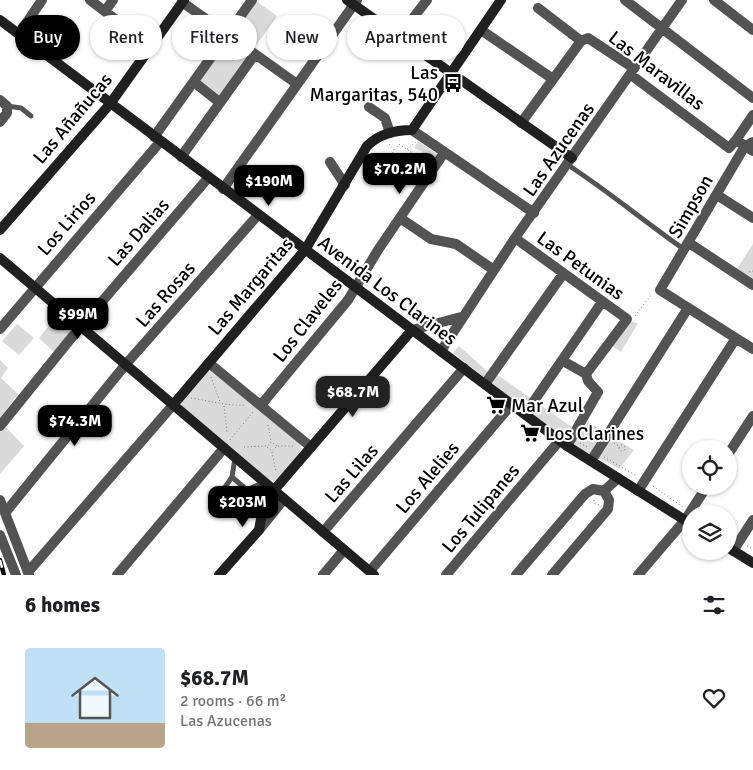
<!DOCTYPE html>
<meta charset="utf-8">
<style>
:root{--surface:#fff;--page:#f2f2f2;--text:#202124;--muted:#757577;--accent:#000}
body{margin:0;font-family:Signika,sans-serif;background:var(--page);color:var(--text);height:100vh;display:flex;flex-direction:column;font-size:19px;white-space:nowrap}
*{box-sizing:border-box;margin:0}
p{font-size:16px;color:var(--muted)}
.icon{flex:none;width:28px;height:28px;fill:none;stroke:currentColor;stroke-width:2;stroke-linecap:round;stroke-linejoin:round}
.map{position:relative;height:575px;overflow:hidden}
.side{display:flex;flex-direction:column;background:var(--surface);flex:1}
.side>*{flex:none}
.guide{position:absolute;left:15px;top:15px;width:500px;height:45px;display:flex;gap:10px}
.buttons{position:absolute;left:682px;top:440px;display:grid;gap:10px}
.buttons a{display:grid;place-items:center;width:55px;height:55px;border-radius:50%;background:var(--surface);box-shadow:0 1px 4px #0004;font-size:25px}
.price{position:absolute;translate:-50% -42px;padding:0 11px;border-radius:10px;background:var(--accent);color:#fff;font-size:16px;line-height:32px;filter:drop-shadow(0 1px 2px #0008)}
.price::after{content:'';position:absolute;left:50%;top:30px;width:15px;height:11px;margin-left:-8px;background:inherit;clip-path:polygon(0 0,100% 0,50% 100%)}
.price.current{background:#222;color:#fff}
ul{padding:0;list-style:none}
li{display:flex;align-items:center;gap:15px;height:125px;padding:0 25px}
li span{display:grid;place-items:center;flex:none;width:140px;height:100px;border-radius:5px;color:#555}
li>.icon{margin-inline-start:auto}
span .icon{width:60px;height:60px;fill:#fffc;stroke-width:1}
li b{font-size:21px}
h2{display:flex;justify-content:space-between;align-items:center;height:60px;padding:0 25px;font-size:21px}
.pill{padding:0 18px;border-radius:22px;background:var(--surface);box-shadow:0 1px 4px #0004;font-size:18px;line-height:45px}
.pill.current{background:var(--accent);color:#fff}
.map>svg:first-child{display:block}
</style>
<div class="map">
<svg width="753" height="575" viewBox="0 0 753 575">
<rect width="100%" height="100%" fill="#fff"/>
<path fill="#dadada" d="M255,0L277,16L255,47L233,32Z
M227,41H231L248,54V57L221,96H217L199,81Z
M418,141L438,155L426,173L416,164L423,152L414,148Z
M753,244V280L736,270Z
M55,318L72,333L55,353L39,338Z
M627,321L638,323L621,352L611,345Z
M17,324L34,338L19,355L2,341Z
M459,346L487,371L499,376L580,433L588,422L634,450L619,469L569,443L453,353Z
M0,360L8,368L1,378L18,394L0,418Z
M209,370L300,443L301,451L275,481H271L182,407L181,402Z
M0,421L24,446L0,474Z"/>
<g fill="none" stroke-linecap="round" stroke-linejoin="round">
<path stroke="#757575" stroke-width="1" stroke-dasharray="1 2.5" stroke-linecap="butt" d="M389,144L394,150
M399,144L414,154L406,165L391,155Z
M407,149L416,142
M372,158L413,184
M409,162L420,170
M392,169L398,160
M749,272L753,271
M635,316L651,295
M211,377L220,402
M191,398C210,401 226,406 245,405
M224,406L227,432
M268,425L271,441
M590 429a3 3 0 1 1 6 0a3 3 0 1 1-6 0Z
M230,440L253,412
M580,443L589,448
M614,443L620,447
M619 448a3 3 0 1 1 6 0a3 3 0 1 1-6 0Z
M277,446L271,442L267,447L272,451L277,446H294
M244,447L266,446
M272,452L276,472
M604,457L637,476
M653,486L683,507
M594,500L595,504L600,505
M747,546L753,549"/>
<path stroke="#535353" stroke-width="5" d="M7,106L21,108L31,116
M568,165C608,191 645,222 685,250
M232,477L247,490
M223,490L232,477L235,458
M231,497L236,502L247,490L264,482"/>
<path stroke="#535353" stroke-width="10" d="M90,0L115,19
M625,0L753,98
M714,0L753,30
M182,2L297,84
M538,8L581,41
M105,11L113,0
M481,30L553,79
M19,34L42,0
M399,36L427,0
M581,41L588,38L632,67L631,75L729,148L736,140L753,151
M194,82L219,102
M0,100L7,106V113L0,122
M369,107L385,118L390,133
M521,123L581,41
M412,130L534,213
M154,137L252,0
M736,140L753,115
M753,142L745,146L660,290L753,349
M181,157L255,54
M330,162L345,185
M223,189L357,0
M717,195L753,218
M400,218L431,239L456,244L494,270
M515,238L627,319L586,374
M689,243L753,285
M0,329L160,142
M412,330L461,317
M441,351L515,238L682,0
M563,361L586,374L588,381L598,392L567,446
M209,363L311,447
M485,384L563,274
M261,405L348,300L378,250L444,153
M525,414L602,302
M0,426L81,326L208,178
M729,453L753,416
M591,461L688,308
M604,491L618,478
M638,491L736,338
M0,500L29,575
M5,513L126,364L258,215
M259,530L284,499
M323,532L464,368
M0,535L16,575
M733,551L753,520
M370,571L512,404
M28,572L173,405
M117,575L224,448
M323,575L344,550
M446,575L560,440
M516,575L585,494L593,489L604,491L609,500L608,509L552,575
M638,575L685,520L707,486"/>
<path stroke="#202020" stroke-width="10" d="M347,0L572,158
M0,20L567,446L691,524
M0,230L110,104L184,0
M0,258L374,575
M173,405L305,250L367,146C379,134 395,130 412,130L501,0
M729,548L753,563
M219,575L259,530L264,503L269,496L412,330"/>
<g stroke="#000" stroke-width="4.5">
<path id="rail" d="M0,560L4,575"/>
</g>
<use href="#rail" stroke="#fff" stroke-width="2.5" stroke-dasharray="8" stroke-linecap="butt"/>
</g>
<defs>
<g id="bus-bare" transform="scale(1.5)"><path d="M-5-6H5V4H4V6H2V4H-2V6H-4V4H-5ZM-3.5-4V0h7V-4ZM-3.5 1.2v1.5H-2V1.2ZM2 1.2v1.5H3.5V1.2Z" fill="#000" stroke="#fff" stroke-width="2.5" paint-order="stroke"/></g>
<g id="supermarket-bare" transform="scale(1.5)"><path d="M-6-5.5h2.5l.6 2H6L4.5 2H-2.5L-4.4-4H-6ZM-1.5 3.2a1.3 1.3 0 1 0 .1 0ZM3 3.2a1.3 1.3 0 1 0 .1 0Z" fill="#000" stroke="#fff" stroke-width="2.5" paint-order="stroke"/></g>
</defs>
<g fill-rule="evenodd">
<use href="#bus-bare" x="453" y="83"/>
<use href="#supermarket-bare" x="496" y="405"/>
<use href="#supermarket-bare" x="530" y="433"/>
</g>
<g text-anchor="middle" stroke-width="4" stroke-linejoin="round" paint-order="stroke">
<g font-size="19" fill="#000" stroke="#fff">
<text transform="translate(657 70) rotate(38)" y="7">Las Maravillas</text>
<text transform="translate(72 118) rotate(-50)" y="7">Las Añañucas</text>
<text transform="translate(558 149) rotate(-55)" y="7">Las Azucenas</text>
<text transform="translate(690 206) rotate(-60)" y="7">Simpson</text>
<text transform="translate(66 223) rotate(-49)" y="7">Los Lirios</text>
<text transform="translate(138 232) rotate(-49)" y="7">Las Dalias</text>
<text transform="translate(581 265) rotate(36)" y="7">Las Petunias</text>
<text transform="translate(250 286) rotate(-50)" y="7">Las Margaritas</text>
<text transform="translate(388 290) rotate(37)" y="7">Avenida Los Clarines</text>
<text transform="translate(165 294) rotate(-49)" y="7">Las Rosas</text>
<text transform="translate(307 320) rotate(-52)" y="7">Los Claveles</text>
<text transform="translate(351 473) rotate(-49)" y="7">Las Lilas</text>
<text transform="translate(427 477) rotate(-50)" y="7">Los Alelies</text>
<text transform="translate(480 508) rotate(-50)" y="7">Los Tulipanes</text>
</g>
<g font-size="19" fill="#000" stroke="#fff" text-anchor="start">
<text x="438" y="79" text-anchor="end">Las<tspan x="438" dy="22">Margaritas, 540</tspan></text>
<text x="511" y="412">Mar Azul</text>
<text x="545" y="440">Los Clarines</text>
</g>
</g>
</svg>
<div class="buttons">
<a><svg class="icon" aria-label="locate" viewBox="0 0 24 24"><circle cx="12" cy="12" r="6"/><path d="M12 2v4M12 18v4M2 12h4M18 12h4"/></svg></a>
<a><svg class="icon" aria-label="layers" viewBox="0 0 24 24"><path d="M12 4l9 5-9 5-9-5zM3 14l9 5 9-5"/></svg></a>
</div>
<b class="price" style="left:400px;top:195px">$70.2M</b>
<b class="price" style="left:269px;top:207px">$190M</b>
<b class="price" style="left:78px;top:340px">$99M</b>
<b class="price current" style="left:353px;top:418px">$68.7M</b>
<b class="price" style="left:75px;top:447px">$74.3M</b>
<b class="price" style="left:243px;top:528px">$203M</b>
<div class="guide">
<a class="pill current">Buy</a>
<a class="pill">Rent</a>
<a class="pill">Filters</a>
<a class="pill">New</a>
<a class="pill">Apartment</a>
</div>
</div>
<section class="side">
<h2>6 homes<svg class="icon" aria-label="filters" viewBox="0 0 24 24"><path d="M4 7h16M4 17h16"/><circle cx="9" cy="7" r="2"/><circle cx="15" cy="17" r="2"/></svg></h2>
<ul>
<li><span style="background:linear-gradient(#bfe0f5 75%,#b9a48a 0)"><svg class="icon" aria-label="home" viewBox="0 0 24 24"><path d="M3 11l9-7 9 7M6 9v11h12V9"/></svg></span><div><b>$68.7M</b><p>2 rooms · 66 m²</p><p>Las Azucenas</p></div><svg class="icon" aria-label="heart" viewBox="0 0 24 24"><path d="M12 20l-8-8c-3-5 5-10 8-4 3-6 11-1 8 4z"/></svg></li>
</ul>
</section>
